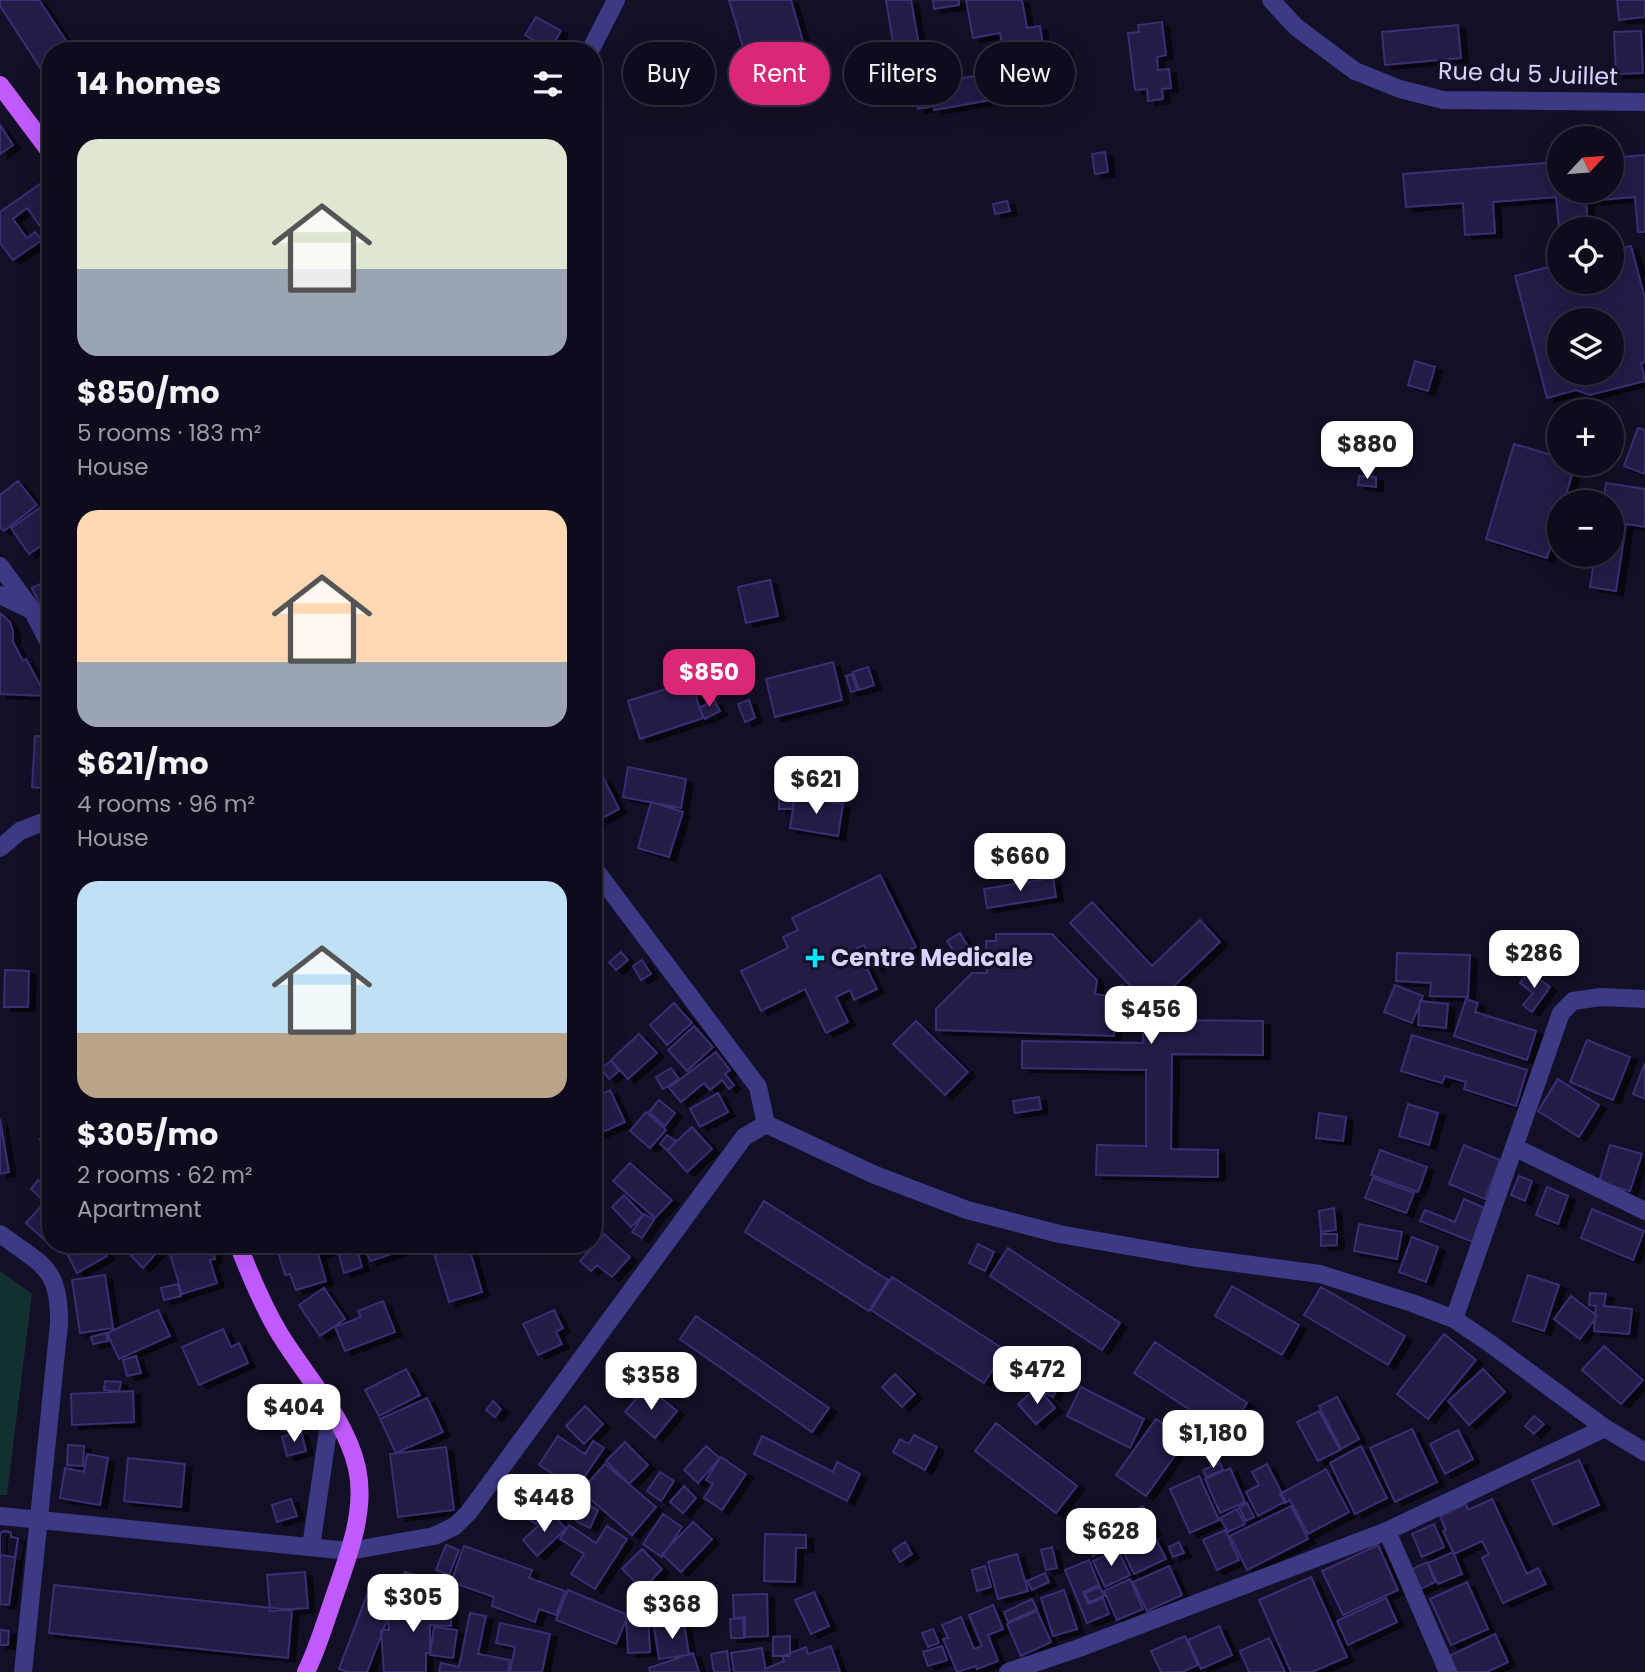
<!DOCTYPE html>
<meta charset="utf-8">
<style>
:root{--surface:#0e0b1c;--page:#1c1929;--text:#f1f3f6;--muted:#9b9ba3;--line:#2e2b3b;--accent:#db2777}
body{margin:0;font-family:Poppins,sans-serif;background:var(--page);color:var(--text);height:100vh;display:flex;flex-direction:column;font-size:26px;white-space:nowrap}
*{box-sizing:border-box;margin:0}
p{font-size:23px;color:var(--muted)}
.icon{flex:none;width:38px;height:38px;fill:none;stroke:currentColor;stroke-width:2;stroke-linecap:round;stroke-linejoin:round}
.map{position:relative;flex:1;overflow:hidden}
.sheet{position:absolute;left:42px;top:42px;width:560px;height:1211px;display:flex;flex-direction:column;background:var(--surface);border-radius:28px;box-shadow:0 7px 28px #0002,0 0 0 2px var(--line)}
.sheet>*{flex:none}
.hud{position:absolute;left:623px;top:42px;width:665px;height:63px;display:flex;gap:14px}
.needle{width:46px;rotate:64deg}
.tools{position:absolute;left:1547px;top:126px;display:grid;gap:14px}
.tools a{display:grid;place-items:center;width:77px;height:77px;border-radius:50%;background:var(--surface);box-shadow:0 7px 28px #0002,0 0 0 2px var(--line);font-size:35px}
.price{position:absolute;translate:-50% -60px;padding:0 16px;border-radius:14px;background:#fff;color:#222;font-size:23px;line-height:46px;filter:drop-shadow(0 2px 4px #0008)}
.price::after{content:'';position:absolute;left:50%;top:42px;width:21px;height:16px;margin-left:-10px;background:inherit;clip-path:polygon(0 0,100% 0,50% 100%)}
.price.on{background:var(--accent);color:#fff}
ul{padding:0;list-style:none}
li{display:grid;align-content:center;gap:14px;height:371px;padding:0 35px}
li span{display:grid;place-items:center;height:217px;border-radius:21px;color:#555}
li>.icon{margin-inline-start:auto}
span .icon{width:126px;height:126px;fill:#fffc;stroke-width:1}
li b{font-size:30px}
h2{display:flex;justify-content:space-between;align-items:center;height:84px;padding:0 35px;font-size:30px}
.chip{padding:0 24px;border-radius:32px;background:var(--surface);box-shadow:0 7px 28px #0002,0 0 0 2px var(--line);font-size:24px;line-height:63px}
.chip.on{background:var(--accent);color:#fff}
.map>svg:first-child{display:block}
</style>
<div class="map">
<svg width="1645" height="1672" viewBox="0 0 1645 1672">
<defs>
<filter id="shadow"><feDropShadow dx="7" dy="4" stdDeviation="0" flood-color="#0009"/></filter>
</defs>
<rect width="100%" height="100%" fill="#130f26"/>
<path fill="#12302f" d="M0,1271L32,1294L7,1495H0Z"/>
<path fill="#241b47" stroke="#3b2d73" stroke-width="2" fill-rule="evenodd" filter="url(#shadow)" d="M0,0H39L73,51H51V71L45,75L0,6Z
M729,0H791L804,45L747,61Z
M886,0H911L926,84L993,73L997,99L934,110V106L918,109L916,101L910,102L908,89L901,90Z
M933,0H959V5L934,9Z
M966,0H1022L1027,28L1040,26L1044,52L1065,49L1070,81L1037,87L1035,76L1018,79L1016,68L1007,69L1000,33L973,38Z
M1617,0H1645V17L1619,20Z
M536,17L561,31L550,50L525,35Z
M1162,22L1166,55L1157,57L1158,70L1169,69L1171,88L1162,89L1163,99L1148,101L1147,89L1135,90L1128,33L1139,32L1138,25Z
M1458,25L1461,58L1385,65L1382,32Z
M1641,31L1643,73L1616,74L1614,32Z
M0,125L13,145L0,154Z
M1105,152L1108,172L1095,174L1092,154Z
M1645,155V232H1638L1635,197L1586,201L1588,226L1559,228L1556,197L1493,202L1495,233L1465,235L1463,203L1406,207L1403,174L1559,162V191H1612V158Z
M47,179L51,184V235L48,237L27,208L13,219L27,238L35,232L42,240L13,260L0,243V212Z
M1007,201L1010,211L995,214L993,204Z
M1631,246L1645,299V362L1641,363L1645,381L1590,395L1576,390L1547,398L1515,276L1559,264V282H1612V251ZM1559,320H1612V373H1559Z
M1415,361L1435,367L1428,391L1408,385Z
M1638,428L1645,430V474L1624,466Z
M1514,444L1559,457V464H1575L1564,502H1559V518L1547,558L1486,539Z
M1359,476L1376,477V487L1358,485Z
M18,481L37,505L4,531L0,527V495Z
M1606,483L1645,489V527L1626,524L1616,591L1590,587L1595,555H1612V502H1603Z
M51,500V539L29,554L11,528Z
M51,579V602L41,607L32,588Z
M770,580L778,616L746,623L738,587Z
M0,613L10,622L13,631V642L23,661L26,659L46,696L0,694Z
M833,662L842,700L775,717L766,679Z
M868,667L874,685L859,690L853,672Z
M852,674L857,690L851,692L846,676Z
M691,681L703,718L640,739L628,701Z
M714,700L720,711L705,719L699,708Z
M749,700L755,718L745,722L738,704Z
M35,736L51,737V789L32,787Z
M628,767L686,779L681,808L623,797Z
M603,777L619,809L593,823V782Z
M779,792H793V809H779Z
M795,796L843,804L838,836L790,828Z
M651,802L683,812L669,857L638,848Z
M880,875L916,947L875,967L864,945L857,948L877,989L854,1000L850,990L836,997L848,1022L826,1033L805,989L761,1011L741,971L788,948L783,937L798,930L792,918Z
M1053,878L1056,897L987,908L984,889Z
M1092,902L1152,966L1200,920L1220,942L1174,986V1020L1263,1021V1055L1172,1054L1171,1149L1218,1150V1177L1096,1175L1097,1145L1146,1146V1070L1022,1068V1041L1143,1043L1144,1000L1070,923Z
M960,933L972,953L960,961L947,941Z
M996,934H1052L1097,980L1095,994L1107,996L1122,985L1130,995L1114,1007V1036L936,1030V1009L972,973H987L986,941H996Z
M621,952L628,960L616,970L609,962Z
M1397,953L1470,955L1468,997L1430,996L1431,983L1396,981Z
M642,960L651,974L641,980L633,966Z
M5,970L29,971L28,1007H4Z
M1529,971L1550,987L1532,1012L1523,1005L1533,993L1520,983Z
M1395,985L1423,996L1412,1023L1384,1012Z
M1466,999L1478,1003L1475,1012L1536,1031L1527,1060L1454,1036Z
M1420,1001L1448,1004L1446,1028L1418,1025Z
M674,1003L692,1023L667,1045L650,1025Z
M916,1021L968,1072L945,1095L893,1044Z
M694,1026L713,1047L687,1071L668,1050Z
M639,1034L657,1053L628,1079L611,1060Z
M1412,1035L1527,1070L1516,1106L1464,1089L1466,1082L1445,1076L1442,1083L1401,1071Z
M1587,1040L1630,1057L1613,1100L1570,1082Z
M716,1052L730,1070L725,1074L734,1085L729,1089L722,1080L710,1090L704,1083L681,1102L669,1088Z
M611,1061L619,1071L609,1079L601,1068Z
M1645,1063V1099L1633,1094Z
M671,1068L679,1079L663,1089L656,1077Z
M1558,1079L1599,1105L1579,1137L1538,1111Z
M610,1090L625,1122L594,1136L593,1098Z
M718,1093L728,1112L700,1127L690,1109Z
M1039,1097L1041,1109L1015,1113L1013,1101Z
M659,1100L675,1113L665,1126L649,1112Z
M1408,1104L1438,1113L1429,1145L1399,1136Z
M646,1112L666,1130L650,1148L630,1131Z
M1319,1113L1346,1117L1343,1141L1316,1138Z
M0,1119L9,1172L0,1174Z
M692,1127L712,1149L687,1172L667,1150Z
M51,1134V1164L40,1139Z
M667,1135L676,1141L668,1151L660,1144Z
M1464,1145L1500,1160L1485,1199L1449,1184Z
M1610,1145L1642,1154L1630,1191L1599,1182Z
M1380,1150L1427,1167L1418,1192L1371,1175Z
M630,1163L672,1200L655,1218L613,1181Z
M1519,1176L1532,1181L1525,1201L1511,1195Z
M1373,1178L1414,1193L1406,1213L1365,1198Z
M38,1180L51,1191V1240L48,1243L26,1223L45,1202L31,1189Z
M1547,1187L1568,1196L1558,1224L1536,1215Z
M624,1195L643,1215L631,1227L612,1207Z
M1464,1199L1487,1209L1473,1242L1420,1221L1425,1210L1455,1222Z
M764,1201L888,1280L869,1311L745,1232Z
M1334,1208L1336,1230L1321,1232L1319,1211Z
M1592,1209L1644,1231L1633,1260L1581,1238Z
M644,1214L654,1220L642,1238L632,1232Z
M1359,1224L1402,1232L1397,1259L1354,1251Z
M604,1234L630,1257L612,1277L597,1265L591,1271L580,1261Z
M1321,1234H1337V1245L1321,1246Z
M1412,1237L1438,1247L1426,1282L1399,1272Z
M62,1244H101L107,1256L77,1273Z
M142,1244H155L160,1249L143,1268L131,1256Z
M167,1244H211L215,1259L210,1260L217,1283L182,1294Z
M282,1244H362L356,1246L362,1267L344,1273L337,1248L318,1254L326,1281L296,1290L290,1274L285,1275L278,1252L284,1250Z
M364,1244H402L404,1250L370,1261Z
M452,1244H468L482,1292L449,1302L433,1250Z
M978,1244L994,1252L985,1271L969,1263Z
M1008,1248L1120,1323L1102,1350L990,1276Z
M105,1275L113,1328L80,1333L72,1280Z
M1528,1275L1559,1285L1544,1331L1513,1321Z
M892,1277L1005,1350L984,1383L871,1310Z
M178,1284L181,1296L164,1300L161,1288Z
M1232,1286L1299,1325L1282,1355L1215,1316Z
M1321,1287L1405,1336L1388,1365L1304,1315Z
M324,1288L345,1319L320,1336L299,1305Z
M1590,1293L1606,1294L1604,1306L1632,1309L1629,1334L1594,1331L1596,1306L1589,1305Z
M1571,1296L1597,1316L1580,1339L1554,1319Z
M383,1301L395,1332L345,1351L335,1327L361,1317L358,1311Z
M158,1310L170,1336L119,1359L107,1333Z
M554,1310L563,1328L556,1332L562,1344L538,1355L523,1324Z
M696,1316L829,1408L812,1432L680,1339Z
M223,1329L231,1347L239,1343L248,1363L199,1385L182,1347Z
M106,1333L108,1341L93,1344L91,1337Z
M1444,1334L1476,1360L1428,1419L1397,1394Z
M1155,1342L1247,1403L1227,1434L1134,1373Z
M1604,1346L1643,1380L1621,1404L1582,1370Z
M1052,1349L1068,1358L1060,1372L1044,1363Z
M1020,1355L1064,1375L1053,1397L1010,1377Z
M136,1356L141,1373L127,1376L123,1360Z
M406,1369L420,1395L379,1416L365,1390Z
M1483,1369L1505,1392L1469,1425L1448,1401Z
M895,1374L915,1394L902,1407L882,1387Z
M105,1381L121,1382L119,1392L104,1390Z
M647,1386L677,1411L655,1438L625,1412Z
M1037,1387L1055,1408L1036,1424L1018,1404Z
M1081,1387L1144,1419L1130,1448L1067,1416Z
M133,1391L134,1422L72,1425L71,1394Z
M1337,1397L1359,1439L1341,1449L1319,1406Z
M427,1398L443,1432L396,1453L380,1419Z
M493,1401L501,1409L495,1417L486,1410Z
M585,1406L603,1424L584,1444L566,1426Z
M1319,1411L1340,1450L1318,1461L1297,1422Z
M1534,1416L1544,1424L1534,1434L1525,1426Z
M1156,1419L1186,1440L1146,1496L1116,1475Z
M996,1423L1077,1486L1056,1513L975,1451Z
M1412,1429L1437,1482L1395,1502L1370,1448Z
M1458,1430L1473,1459L1445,1474L1430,1444Z
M301,1431L306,1451L287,1456L282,1437Z
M914,1435L937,1447L925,1470L893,1452L900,1439L909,1444Z
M558,1436L585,1454L593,1441L604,1448L576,1489L539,1465Z
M762,1436L833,1472L837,1462L860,1474L847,1501L754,1454Z
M625,1442L648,1465L629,1484L606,1461Z
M68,1445L84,1446L83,1466L67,1465Z
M706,1446L720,1458L698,1483L684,1470Z
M1361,1446L1387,1498L1355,1514L1330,1463Z
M446,1447L454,1510L398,1517L390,1454Z
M87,1454L108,1458L100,1505L60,1498L65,1468L84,1472Z
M721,1457L746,1474L722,1510L704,1498L713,1484L706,1480Z
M128,1458L185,1464L181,1507L124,1501Z
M1579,1460L1599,1505L1553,1525L1532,1480Z
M1220,1463L1223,1470L1206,1477L1203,1470Z
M605,1464L656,1507L632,1535L581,1491Z
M1267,1464L1286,1501L1258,1516L1246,1492L1259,1485L1252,1472Z
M1230,1468L1245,1502L1220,1513L1205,1479Z
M1326,1469L1349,1512L1308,1534L1290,1500L1285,1503L1280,1494Z
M660,1472L674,1481L661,1501L647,1491Z
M1199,1476L1219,1520L1190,1533L1170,1489Z
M684,1486L696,1498L683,1513L670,1502Z
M515,1488L546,1509L536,1524L505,1503Z
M291,1499L297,1516L277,1522L272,1505Z
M1492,1499L1527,1574L1538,1568L1546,1584L1503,1603L1482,1558L1489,1554L1482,1541L1454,1554L1443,1531L1446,1530L1440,1516L1466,1504L1468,1510Z
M583,1503L598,1510L590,1528L576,1521Z
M1247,1503L1254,1517L1246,1521L1239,1507Z
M1143,1506L1154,1531L1121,1546L1110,1521Z
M1291,1506L1308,1539L1247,1570L1230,1536Z
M1237,1509L1245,1524L1228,1532L1220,1518Z
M552,1513L566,1529L537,1556L523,1540Z
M663,1514L682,1527L662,1557L643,1544Z
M1105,1520L1116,1545L1093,1556L1082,1530Z
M693,1522L712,1539L681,1572L662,1554Z
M1434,1524L1444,1547L1422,1557L1412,1534Z
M569,1525L596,1543L607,1526L627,1539L595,1589L571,1574L584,1554L560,1539Z
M1225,1530L1239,1560L1217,1570L1203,1540Z
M5,1531L11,1533V1537L18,1538L15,1557L1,1555L0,1559V1533Z
M7,1531L11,1533V1537L18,1538L9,1605L0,1604V1533Z
M765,1534L806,1535V1548H796L795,1582L764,1581Z
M1155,1537L1166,1559L1134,1574L1123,1551Z
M905,1542L912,1554L900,1562L893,1550Z
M1179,1542L1184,1553L1173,1557L1169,1547Z
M446,1545L459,1550L449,1575L436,1570Z
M1378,1545L1398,1590L1343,1615L1322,1571Z
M464,1546L532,1570L529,1578L565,1591L556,1615L539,1609L535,1622L492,1606L494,1597L451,1582Z
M1052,1547L1057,1568L1046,1570L1041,1550Z
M642,1549L662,1569L643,1589L622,1569Z
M1118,1550L1130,1575L1105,1587L1093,1561Z
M1453,1552L1462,1574L1438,1584L1428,1563Z
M1017,1554L1028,1591L998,1599L988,1562Z
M1089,1560L1099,1585L1083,1592L1088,1604L1103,1598L1109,1614L1087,1623L1065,1570Z
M1427,1562L1435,1582L1417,1591L1408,1571Z
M985,1566L991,1587L977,1591L972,1570Z
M1169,1566L1182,1595L1147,1611L1133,1582Z
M305,1572L308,1608L270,1611L267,1575Z
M405,1572L428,1579L420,1602L398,1595Z
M1045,1573L1049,1582L1032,1590L1027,1581Z
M1311,1577L1347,1657L1312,1672H1291L1259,1600Z
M373,1579L399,1589L367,1672H347L339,1669Z
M1130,1579L1143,1609L1117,1620L1104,1591Z
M1467,1582L1488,1629L1451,1645L1430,1599Z
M54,1585L292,1610L288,1658L49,1633Z
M1100,1587L1104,1596L1089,1602L1085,1593Z
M568,1590L628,1615L616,1644L556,1620Z
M1064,1590L1077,1629L1053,1636L1041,1598Z
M814,1592L829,1626L811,1634L795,1600Z
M767,1594L768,1636L745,1637V1617L734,1618L733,1595Z
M665,1597H683V1621L665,1622Z
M1386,1598L1397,1622L1348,1645L1337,1621Z
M1032,1599L1037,1609L1008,1622L1004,1612Z
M398,1600H451V1626L430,1625V1653H426V1672H384L381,1630H389L388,1617H398Z
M993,1605L1003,1629L988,1635L998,1661L977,1669L976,1666L957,1672L943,1639L948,1638L942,1625L961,1617L974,1649L982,1646L969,1615Z
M1037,1611L1051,1642L1021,1656L1007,1624Z
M470,1613L486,1616L478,1654L510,1660L508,1672H439L441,1663L459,1667Z
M648,1615L650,1652L628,1653L626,1616Z
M743,1618L744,1638H731L730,1619Z
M684,1622L689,1655L659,1659L654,1627Z
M500,1623L550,1634L542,1672H510L515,1647L496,1643Z
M1219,1626L1232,1655L1201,1669L1188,1640Z
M434,1627L457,1630L453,1658L430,1655Z
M933,1629L939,1643L928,1647L922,1633Z
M0,1630L9,1631L8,1645H0Z
M1495,1634L1508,1662L1487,1672H1456L1449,1656Z
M790,1636V1656H773V1637Z
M1185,1636L1198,1665L1182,1672H1161L1151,1651Z
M1269,1638L1285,1672H1249L1240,1651Z
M831,1646L840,1672H766L765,1669L784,1661L782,1656L806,1647L808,1654Z
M942,1646L947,1660L928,1666L923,1652Z
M762,1648L766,1672H734L731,1653Z
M727,1651L730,1672H714L711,1654Z
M693,1653L699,1672H650L649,1668Z"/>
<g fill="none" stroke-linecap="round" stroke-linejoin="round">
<path stroke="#3d3a85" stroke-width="18" d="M0,566L32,610L51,647
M0,595L29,609
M0,848L20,831L51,819
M593,867L758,1087L766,1124
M1514,1147L1645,1211
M0,1234C42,1265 60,1267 59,1324L23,1672
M1454,1319L1561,1013L1573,1001L1601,997L1645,999
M1387,1531L1448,1672
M311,1547L331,1410
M1008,1672L1079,1648L1387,1531L1605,1428"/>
<path stroke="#3d3a85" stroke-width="18" d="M1271,0L1296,27L1355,71L1400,89L1443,100L1645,102
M590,51L616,0
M0,1516L349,1551L434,1536L455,1526L469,1512L744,1137L766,1124L875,1175L967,1210L1059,1234L1191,1257L1320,1274L1412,1303L1454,1319L1488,1342L1605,1428L1645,1452"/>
<path stroke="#c25bff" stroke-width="18" d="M0,85L51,153
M238,1244C250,1275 263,1307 281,1336C307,1378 346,1419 357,1468C367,1513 346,1561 332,1603C324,1626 317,1650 306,1672"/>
</g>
<path fill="#00e5ff" stroke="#130f26" stroke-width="2.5" d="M811.5 947.5h7v7h7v7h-7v7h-7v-7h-7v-7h7z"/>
<g text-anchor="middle" stroke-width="6" stroke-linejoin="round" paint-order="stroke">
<g font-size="24" fill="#d9d4ff" stroke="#130f26">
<text transform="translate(1528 74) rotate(2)" y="8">Rue du 5 Juillet</text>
</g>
<g font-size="24" font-weight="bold" fill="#d9d4ff" stroke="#130f26" text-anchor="start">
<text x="831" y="966">Centre Medicale</text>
</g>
</g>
</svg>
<div class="tools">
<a><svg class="needle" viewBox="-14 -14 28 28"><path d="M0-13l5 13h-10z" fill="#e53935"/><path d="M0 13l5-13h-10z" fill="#9b9ba3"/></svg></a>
<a><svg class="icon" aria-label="locate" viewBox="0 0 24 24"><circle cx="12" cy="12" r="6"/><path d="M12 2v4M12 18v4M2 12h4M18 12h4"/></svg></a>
<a><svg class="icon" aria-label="layers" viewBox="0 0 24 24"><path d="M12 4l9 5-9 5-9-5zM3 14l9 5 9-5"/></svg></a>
<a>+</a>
<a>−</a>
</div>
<b class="price" style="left:1367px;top:481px">$880</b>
<b class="price on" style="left:709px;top:709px">$850</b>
<b class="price" style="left:816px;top:816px">$621</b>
<b class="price" style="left:1020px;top:893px">$660</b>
<b class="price" style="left:1534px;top:990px">$286</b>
<b class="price" style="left:1151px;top:1046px">$456</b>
<b class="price" style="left:1037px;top:1406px">$472</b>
<b class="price" style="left:651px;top:1412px">$358</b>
<b class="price" style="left:294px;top:1444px">$404</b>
<b class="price" style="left:1213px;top:1470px">$1,180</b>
<b class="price" style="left:544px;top:1534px">$448</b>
<b class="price" style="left:1111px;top:1568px">$628</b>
<b class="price" style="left:413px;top:1634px">$305</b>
<b class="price" style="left:672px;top:1641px">$368</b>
<div class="hud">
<a class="chip">Buy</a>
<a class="chip on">Rent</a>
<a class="chip">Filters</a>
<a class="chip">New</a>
</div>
<section class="sheet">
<h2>14 homes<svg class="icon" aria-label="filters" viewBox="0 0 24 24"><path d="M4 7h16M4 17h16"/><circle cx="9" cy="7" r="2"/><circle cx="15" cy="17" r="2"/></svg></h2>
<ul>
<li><span style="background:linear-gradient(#dfe7d0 60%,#9aa5b1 0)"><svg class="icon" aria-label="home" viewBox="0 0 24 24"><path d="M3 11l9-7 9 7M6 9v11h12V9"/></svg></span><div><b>$850/mo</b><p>5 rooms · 183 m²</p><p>House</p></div></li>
<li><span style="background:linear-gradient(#ffd9b3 70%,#9aa5b1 0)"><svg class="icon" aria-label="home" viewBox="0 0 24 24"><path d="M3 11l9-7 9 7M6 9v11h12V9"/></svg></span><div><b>$621/mo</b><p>4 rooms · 96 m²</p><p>House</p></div></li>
<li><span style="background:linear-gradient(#bfe0f5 70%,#b9a48a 0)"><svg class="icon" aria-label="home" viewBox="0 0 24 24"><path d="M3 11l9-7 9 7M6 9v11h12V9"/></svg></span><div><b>$305/mo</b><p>2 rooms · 62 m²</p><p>Apartment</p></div></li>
</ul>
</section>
</div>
